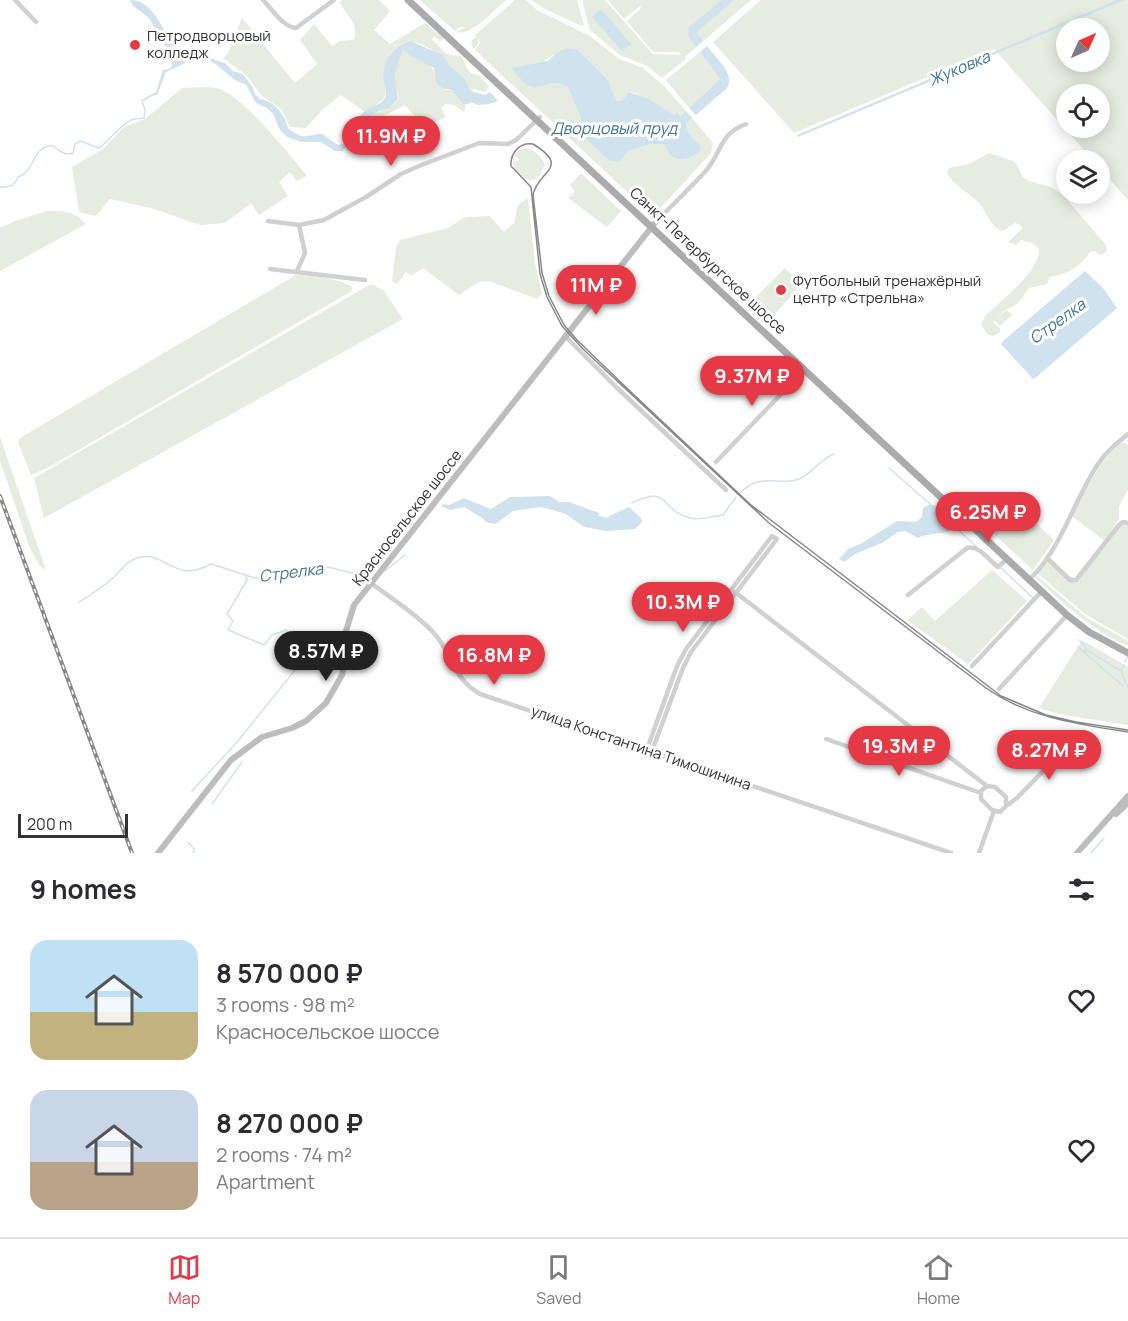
<!DOCTYPE html>
<meta charset="utf-8">
<style>
:root{--surface:#fff;--page:#f2f2f3;--text:#2b2b33;--muted:#7c7c81;--line:#e1e1e2;--accent:#e63946}
body{margin:0;font-family:Manrope,sans-serif;background:var(--page);color:var(--text);height:100vh;display:flex;flex-direction:column;font-size:22px;white-space:nowrap}
*{box-sizing:border-box;margin:0}
p{font-size:20px;color:var(--muted)}
.icon{flex:none;width:33px;height:33px;fill:none;stroke:currentColor;stroke-width:2;stroke-linecap:round;stroke-linejoin:round}
.map{position:relative;height:853px;overflow:hidden}
.panel{display:flex;flex-direction:column;background:var(--surface);flex:1}
.panel>*{flex:none}
.needle{width:39px;rotate:45deg}
.controls{position:absolute;left:1056px;top:18px;display:grid;gap:12px}
.controls a{display:grid;place-items:center;width:54px;height:54px;border-radius:50%;background:var(--surface);box-shadow:0 3px 15px #0003;font-size:30px}
.scale{position:absolute;left:18px;bottom:15px;width:110px;box-sizing:border-box;padding-left:6px;border:3px solid #333;border-top:0;font-size:16px;line-height:21px;white-space:nowrap;color:#333;-webkit-text-stroke:4px #fff;paint-order:stroke}
.price{position:absolute;translate:-50% -51px;padding:0 14px;border-radius:21px;background:var(--accent);color:#fff;font-size:20px;line-height:39px;filter:drop-shadow(0 2px 3px #0008)}
.price::after{content:'';position:absolute;left:50%;top:36px;width:18px;height:14px;margin-left:-9px;background:inherit;clip-path:polygon(0 0,100% 0,50% 100%)}
.price.selected{background:#222;color:#fff}
ul{padding:0;list-style:none}
li{display:flex;align-items:center;gap:18px;height:150px;padding:0 30px}
li span{display:grid;place-items:center;flex:none;width:168px;height:120px;border-radius:18px;color:#555}
li>.icon{margin-inline-start:auto}
span .icon{width:72px;height:72px;fill:#fffc;stroke-width:1}
li b{font-size:26px}
h2{display:flex;justify-content:space-between;align-items:center;height:72px;padding:0 30px;font-size:26px}
.tabs{display:flex;justify-content:space-around;align-items:center;height:84px;border-top:2px solid var(--line);background:var(--surface);font-size:16px;color:var(--muted)}
.tabs a{display:grid;justify-items:center;gap:3px}
.tabs .selected{color:var(--accent)}
.map>svg:first-child{display:block}
</style>
<div class="map">
<svg width="1128" height="853" viewBox="0 0 1128 853">
<rect width="100%" height="100%" fill="#fff"/>
<path fill="#e6ecdf" fill-rule="evenodd" d="M342,0H379L390,11L374,30L390,44L425,23L444,38L440,41L434,36L432,39L433,41C439,44 442,52 448,54C465,59 459,49 467,69L472,74L479,75L488,86L487,91L484,92L474,89L471,91L465,79L450,66L442,55L421,44L408,41L400,45L391,53L384,84L386,92L384,99L365,112L341,95L323,109L306,128L290,127L281,109L262,96L246,75L223,58L228,53L242,18L295,83L317,64L300,40L314,24L332,46L340,41L353,40C361,27 346,14 339,2Z
M420,0H506C494,10 471,37 456,32L466,27H460L455,31Z
M515,0H526L537,10L590,36L619,59L643,68L664,86L686,111L680,116C663,113 649,97 630,92L623,100L617,101L607,79L578,50L553,55L543,62L512,68L524,83L565,84L567,86L581,118L579,132L608,160C625,153 645,139 664,144C666,147 667,151 669,154C680,165 693,156 702,148L688,132L686,123L692,118L713,143L711,153L653,216L475,50L480,43L478,37V44L474,49L471,44L472,40L476,37L475,35Z
M531,0H577L584,25L582,26L545,9Z
M584,0H605L653,54L681,55L679,52H653L627,21L641,8L640,6L624,19L608,0H751L685,57L686,59L662,78L647,66L620,55L590,30L583,4Z
M761,0H1128V200L1100,168V160H1093L994,49L794,133L713,42ZM1066,28H1100V62H1066ZM1066,94H1100V128H1066Z
M402,49L405,48C413,61 437,62 435,78L447,90H452L461,102L466,105L464,112L454,105L446,104L441,108L446,117L424,127L405,105L372,122H367C375,109 391,111 399,98C398,91 395,86 395,79C395,69 401,59 402,49Z
M700,52L720,79L689,108L666,80Z
M182,88C193,88 205,86 216,88C240,92 290,155 307,176L297,181L290,172L279,182L288,196L259,215L251,203L225,223L200,225L151,208L110,199L96,216L79,212L72,167L103,149L124,127L145,119Z
M527,148C535,151 542,157 545,165L539,176L531,181C523,177 511,170 513,159L515,162L519,160L514,155L519,150Z
M989,153L1013,161L1017,165L1023,177L1028,181L1051,187L1064,196L1106,245L1107,250L1105,253L1100,255L1095,251L1090,252C1080,267 1068,274 1050,277L1047,284L1029,288C1025,293 1021,302 1015,305C1008,309 1003,311 997,317L1007,310L1012,315L1000,326L995,321L993,322L1000,328V332L994,336L988,335L981,324L986,315C1002,300 1041,270 1039,249L1032,243L1021,240L1016,245L1008,242L1022,229L1021,225L1015,223L1003,231C991,227 988,216 982,207C973,194 956,189 947,173L949,168L969,164Z
M581,173L621,211L607,227L568,198L575,191L570,185Z
M528,198L535,264L542,293L537,299L489,281L479,282L459,295L423,268L411,276L406,272L397,284L392,281L396,246L400,240L448,228L465,217L490,216L504,232L514,223L518,205Z
M47,211C64,210 75,212 86,224L0,271V228L15,221Z
M785,268L801,285L774,315L755,298Z
M296,275C310,275 341,279 352,287V291L49,467L31,475L18,442L20,438Z
M371,284L383,290L403,319L44,518L34,478Z
M0,437L46,570L39,565L29,546L0,461Z
M1123,442L1128,445V490L1119,506V518L1105,541L1072,516C1086,491 1099,459 1123,442Z
M1010,499L1054,540L1033,570L985,526Z
M1125,524L1128,525V639L1085,614L1037,573L1046,561L1070,581H1078L1119,527Z
M992,570L1027,601L968,664L907,620L922,607L935,621Z
M1036,575L1087,618L1128,641V646C1090,629 1066,606 1035,577Z
M1082,640L1128,667V725L1063,715L1039,708Z"/>
<path fill="#cfe2ee" d="M130,0C152,0 160,25 170,40C175,45 180,49 183,55L196,50L205,53L215,60L225,63L233,71L243,74L253,88L255,95L259,97V99C273,100 285,114 288,128C305,142 305,134 322,134L338,145L344,144C344,129 357,116 370,108C373,106 379,104 382,102C388,96 386,90 384,84C380,65 392,46 410,41L443,55L450,66L465,79L471,91L485,95L490,92L498,101L489,104L478,105L471,102L468,104H463L452,90L443,88L436,83L434,68L412,57L403,49L395,75L398,99L389,108L379,111L371,116L355,131L347,147L342,151H335L321,142H301L287,137L280,130L273,114L267,108L256,103L246,85L235,80L214,63L197,55L190,57L183,64L166,72L157,95L148,97L156,92L163,70L169,69L172,66V62L178,57L175,52L164,45L149,18L133,6Z
M722,0H734L698,31L697,34L703,41L696,47L688,36L689,27Z
M1117,0H1124L798,137L797,135Z
M601,9L631,44L622,51L592,17Z
M707,46C715,57 736,74 727,88L696,115L689,108L720,79L700,52Z
M567,48L578,50L607,79L617,101L623,100L629,92L649,99L674,115L677,113L680,116L686,111L692,118L686,123L688,132L702,148C696,157 679,165 669,154C667,151 666,147 664,144H649L628,151L619,162L608,160L579,132L581,118L567,86C557,81 545,84 535,88L524,83L511,68L547,61L557,53Z
M1085,271L1103,288L1117,308L1034,379L1032,378L1001,344L1002,342Z
M550,496L560,502H569L599,513V516L608,518L609,516L629,507L641,518L642,522L635,529L606,531L584,527L566,514L542,507L513,511L495,524L486,522L482,518L464,507L450,510L441,506L443,504L449,505L464,498L491,509L510,497Z
M930,504C941,508 950,514 957,524C951,537 931,531 918,538L905,531L898,532L882,543L855,554L844,562L839,559L848,549L862,543L897,521L916,522L922,517L923,508Z"/>
<g fill="none" stroke-linecap="round" stroke-linejoin="round">
<path stroke="#cfe2ee" stroke-width="1.5" d="M0,187C9,187 14,187 18,177C36,171 32,145 53,146C58,150 65,156 73,153L75,144L80,141L99,148C109,141 124,121 134,119C137,118 141,119 144,118L145,110L142,101L150,96
M889,468L930,504
M740,493C761,471 779,487 799,479C813,473 820,459 834,454
M632,503C671,484 660,511 690,518C701,521 712,516 723,515L736,497
M956,528L977,547
M1001,568L1033,598
M385,571L405,555
M246,576L247,580L227,614L233,621L228,630L264,645L272,635L286,630L292,635
M79,602C91,595 104,586 114,577C122,569 128,560 140,557C166,552 175,584 211,564L255,578L328,567L356,574L375,564L377,565
M1079,640L1085,646L1086,650
M1078,647L1123,686
M1082,651H1088L1121,671
M1125,662L1127,657
M1124,665L1121,671L1128,687
M192,791L238,741L312,649
M212,804L242,762
M188,842L194,849L193,853
M1091,853L1104,838"/>
<path stroke="#d0d0d0" stroke-width="4.5" d="M15,0L36,22
M263,0C272,9 283,27 296,28L334,0
M268,221L299,225L324,220L366,197L401,174L419,166L479,143L508,144L516,140L540,117
M654,224C670,207 688,190 704,173C723,153 717,135 746,124
M270,269L365,280
M297,271L305,253L299,225
M565,336L617,388L726,490
M716,462L805,369
M1047,558L1070,580H1076L1119,525L1123,522L1128,523
M1032,577C1063,545 1074,500 1098,464C1106,452 1117,443 1128,434
M371,583C392,599 415,613 433,632C453,654 452,678 480,694L951,853
M735,592L987,786
M908,595L967,548C980,545 988,560 998,567L1007,559
M972,666L1042,591
M999,689L1067,615
M826,739L981,793
M647,749L677,666L686,649L772,536L777,539L691,652L683,668L652,751
M987,786L995,787L1006,797V806L1000,812L992,810L981,799V791Z
M1006,806L1017,798L1076,737
M979,853L994,811"/>
<path stroke="#bdbdbd" stroke-width="6" d="M1116,814L1128,803
M158,853L231,760L262,737L292,728L306,721L326,703L342,675L345,659L346,631L354,605L654,224
M1077,853L1128,796"/>
<path stroke="#ababab" stroke-width="7" d="M408,0L1067,615L1089,632L1128,653"/>
<path stroke="#888" stroke-width="1.5" d="M1128,730L1076,722L1046,715L1001,696L751,505L632,393L577,340L564,325L549,296L542,273L533,195C537,171 572,168 533,144C520,142 510,153 511,166L531,187L540,274L547,297L562,326L583,349L769,523L986,688C1029,718 1077,724 1128,732"/>
<g stroke="#888" stroke-width="4">
<path id="rail" d="M0,496L132,853"/>
</g>
<use href="#rail" stroke="#fff" stroke-width="1.5" stroke-dasharray="4.5" stroke-linecap="butt"/>
</g>
<g fill="#e63946" stroke="#fff" stroke-width="2">
<circle cx="135" cy="45" r="6"/>
<circle cx="781" cy="290" r="6"/>
</g>
<g text-anchor="middle" stroke-width="6" stroke-linejoin="round" paint-order="stroke">
<g font-size="15" fill="#333" stroke="#fff" text-anchor="start">
<text x="147" y="41">Петродворцовый<tspan x="147" dy="17">колледж</tspan></text>
<text x="793" y="286">Футбольный тренажёрный<tspan x="793" dy="17">центр «Стрельна»</tspan></text>
</g>
<g font-size="15" fill="#333" stroke="#fff">
<text transform="translate(708 261) rotate(43)" y="5">Санкт-Петербургское шоссе</text>
<text transform="translate(407 518) rotate(-52)" y="5">Красносельское шоссе</text>
<text transform="translate(641 748) rotate(19)" y="5">улица Константина Тимошинина</text>
</g>
<g font-size="16" font-style="italic" fill="#3f7597" stroke="#fff">
<text transform="translate(959 68) rotate(-23)" y="6">Жуковка</text>
<text x="614" y="134">Дворцовый пруд</text>
<text transform="translate(1057 321) rotate(-36)" y="6">Стрелка</text>
<text transform="translate(291 572) rotate(-7)" y="6">Стрелка</text>
</g>
</g>
</svg>
<div class="controls">
<a><svg class="needle" viewBox="-14 -14 28 28"><path d="M0-13l5 13h-10z" fill="#e53935"/><path d="M0 13l5-13h-10z" fill="#7c7c81"/></svg></a>
<a><svg class="icon" aria-label="locate" viewBox="0 0 24 24"><circle cx="12" cy="12" r="6"/><path d="M12 2v4M12 18v4M2 12h4M18 12h4"/></svg></a>
<a><svg class="icon" aria-label="layers" viewBox="0 0 24 24"><path d="M12 4l9 5-9 5-9-5zM3 14l9 5 9-5"/></svg></a>
</div>
<div class="scale">200 m</div>
<b class="price" style="left:391px;top:167px">11.9M ₽</b>
<b class="price" style="left:596px;top:316px">11M ₽</b>
<b class="price" style="left:752px;top:407px">9.37M ₽</b>
<b class="price" style="left:988px;top:543px">6.25M ₽</b>
<b class="price" style="left:683px;top:633px">10.3M ₽</b>
<b class="price selected" style="left:326px;top:682px">8.57M ₽</b>
<b class="price" style="left:494px;top:686px">16.8M ₽</b>
<b class="price" style="left:899px;top:777px">19.3M ₽</b>
<b class="price" style="left:1049px;top:781px">8.27M ₽</b>
</div>
<section class="panel">
<h2>9 homes<svg class="icon" aria-label="filters" viewBox="0 0 24 24"><path d="M4 7h16M4 17h16"/><circle cx="9" cy="7" r="2"/><circle cx="15" cy="17" r="2"/></svg></h2>
<ul>
<li><span style="background:linear-gradient(#bfe0f5 60%,#c2b280 0)"><svg class="icon" aria-label="home" viewBox="0 0 24 24"><path d="M3 11l9-7 9 7M6 9v11h12V9"/></svg></span><div><b>8 570 000 ₽</b><p>3 rooms · 98 m²</p><p>Красносельское шоссе</p></div><svg class="icon" aria-label="heart" viewBox="0 0 24 24"><path d="M12 20l-8-8c-3-5 5-10 8-4 3-6 11-1 8 4z"/></svg></li>
<li><span style="background:linear-gradient(#c9d6e8 60%,#b9a48a 0)"><svg class="icon" aria-label="home" viewBox="0 0 24 24"><path d="M3 11l9-7 9 7M6 9v11h12V9"/></svg></span><div><b>8 270 000 ₽</b><p>2 rooms · 74 m²</p><p>Apartment</p></div><svg class="icon" aria-label="heart" viewBox="0 0 24 24"><path d="M12 20l-8-8c-3-5 5-10 8-4 3-6 11-1 8 4z"/></svg></li>
</ul>
</section>
<nav class="tabs">
<a class="selected"><svg class="icon" aria-label="map" viewBox="0 0 24 24"><path d="M3 6l6-2 6 2 6-2v14l-6 2-6-2-6 2zM9 4v14M15 6v14"/></svg>Map</a>
<a><svg class="icon" aria-label="saved" viewBox="0 0 24 24"><path d="M7 4h10v16l-5-4-5 4z"/></svg>Saved</a>
<a><svg class="icon" aria-label="home" viewBox="0 0 24 24"><path d="M3 11l9-7 9 7M6 9v11h12V9"/></svg>Home</a>
</nav>
